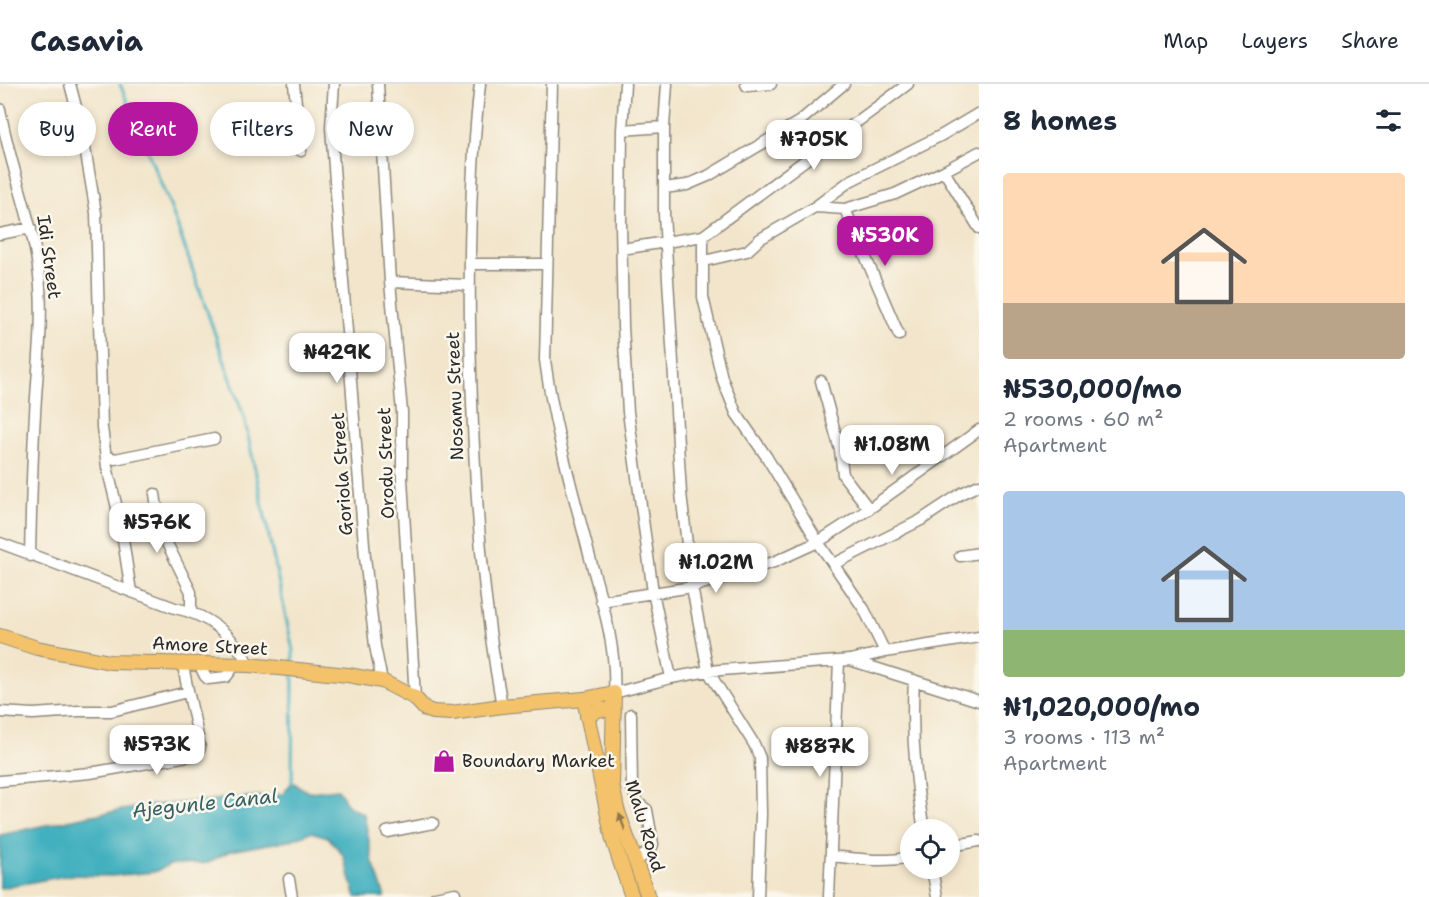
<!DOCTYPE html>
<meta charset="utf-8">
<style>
:root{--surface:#fff;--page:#f2f2f3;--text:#1f2937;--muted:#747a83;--line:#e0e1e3;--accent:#b5179e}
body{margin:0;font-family:"Shantell Sans",sans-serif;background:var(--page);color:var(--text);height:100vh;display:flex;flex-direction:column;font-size:22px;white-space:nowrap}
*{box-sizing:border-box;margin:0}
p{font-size:20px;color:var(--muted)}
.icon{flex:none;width:33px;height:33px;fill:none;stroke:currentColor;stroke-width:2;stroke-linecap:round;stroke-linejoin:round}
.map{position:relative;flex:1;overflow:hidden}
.panel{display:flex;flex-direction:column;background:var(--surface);width:450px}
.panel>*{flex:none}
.hud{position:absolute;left:18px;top:18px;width:570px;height:54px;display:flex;gap:12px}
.tools{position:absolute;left:900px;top:735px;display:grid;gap:12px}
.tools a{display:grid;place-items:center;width:60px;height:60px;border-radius:50%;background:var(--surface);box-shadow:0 3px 9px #0003;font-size:30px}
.price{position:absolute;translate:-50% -51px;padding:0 14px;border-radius:12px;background:#fff;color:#222;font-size:20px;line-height:39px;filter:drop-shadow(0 2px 3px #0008)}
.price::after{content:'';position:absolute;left:50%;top:36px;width:18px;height:14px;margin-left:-9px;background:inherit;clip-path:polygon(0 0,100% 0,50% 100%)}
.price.selected{background:var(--accent);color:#fff}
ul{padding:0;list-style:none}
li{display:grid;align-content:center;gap:12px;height:318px;padding:0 24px}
li span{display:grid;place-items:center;height:186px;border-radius:6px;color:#555}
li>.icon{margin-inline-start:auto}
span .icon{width:108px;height:108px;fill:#fffc;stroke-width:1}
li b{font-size:26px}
h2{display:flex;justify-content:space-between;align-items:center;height:72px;padding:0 24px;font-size:26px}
.pill{padding:0 21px;border-radius:27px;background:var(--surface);box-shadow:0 3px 9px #0003;font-size:21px;line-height:54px}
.pill.selected{background:var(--accent);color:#fff}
header{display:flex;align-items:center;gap:36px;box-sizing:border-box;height:84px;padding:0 30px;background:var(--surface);border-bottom:2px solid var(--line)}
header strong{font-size:28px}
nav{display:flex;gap:33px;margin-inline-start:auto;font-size:21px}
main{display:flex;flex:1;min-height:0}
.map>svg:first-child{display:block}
</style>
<header>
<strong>Casavia</strong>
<nav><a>Map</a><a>Layers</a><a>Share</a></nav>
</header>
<main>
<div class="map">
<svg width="979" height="813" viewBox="0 0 979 813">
<rect width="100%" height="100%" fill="#fbf7ec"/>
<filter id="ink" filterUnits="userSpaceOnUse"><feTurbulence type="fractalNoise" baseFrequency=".0167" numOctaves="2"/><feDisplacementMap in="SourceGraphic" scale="12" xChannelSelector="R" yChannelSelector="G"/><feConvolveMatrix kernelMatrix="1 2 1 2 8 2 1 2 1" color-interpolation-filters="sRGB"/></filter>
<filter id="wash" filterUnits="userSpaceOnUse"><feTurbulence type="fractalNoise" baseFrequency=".008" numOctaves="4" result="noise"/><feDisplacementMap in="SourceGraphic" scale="24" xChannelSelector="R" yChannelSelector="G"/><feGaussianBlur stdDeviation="1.35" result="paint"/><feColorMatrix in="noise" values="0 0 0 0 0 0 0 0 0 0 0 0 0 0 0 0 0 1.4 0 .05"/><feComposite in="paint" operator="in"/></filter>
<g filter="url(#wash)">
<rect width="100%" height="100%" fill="#f2e5cb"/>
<path fill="#42b0bf" stroke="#366e75" stroke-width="1.5" d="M292,698L308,708L338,705L348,722L364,730L373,779L385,813H356L343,771L328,753L311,748L291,756L230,767L207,779L171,780L154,788L111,792L70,791L0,804V751L87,732L152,721L283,710Z"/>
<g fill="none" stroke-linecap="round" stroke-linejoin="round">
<path stroke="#42b0bf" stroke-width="3" d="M120,0L171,124L244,333L293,567V583
M292,700L293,589"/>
</g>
</g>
<g filter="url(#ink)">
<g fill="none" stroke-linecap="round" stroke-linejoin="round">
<g stroke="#8e887b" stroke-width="13">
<path id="minor" d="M70,0L82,46L96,129L102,343L107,383L120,436L131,508
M294,0L301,67
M334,0L331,43L335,97L365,473L375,562L382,597
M378,0L390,198L402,328V395L415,614
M480,0C468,105 468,212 472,318C476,422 483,519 502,622
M552,0L545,276C554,344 573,408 590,474C602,518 617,563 614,609L671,594L708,587L850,576L885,568L979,553
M625,0L622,46L621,139L623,242L628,328L653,508L671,594
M667,0L664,43V130L681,409L692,503L708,587L754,660L760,674L761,730L758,813
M746,0L747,2L771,0
M0,25C10,85 36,142 40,203C43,245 37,288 35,330C32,378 31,424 30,472
M622,46L664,43
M944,87L979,144
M664,104L687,101L708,92L800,37L844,0
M815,123L850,97L942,51L979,29
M845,125L899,251
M0,150L31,144
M703,152V213L722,294L736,329L766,372L818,458L864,525L885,568
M622,165L703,152L908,0
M704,177L747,167L760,155L815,123L845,125L895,110L944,87L979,68
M470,180H546
M390,198L468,201
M821,297L840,366L843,391L869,425
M106,372L115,375L214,355
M155,410L160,445L191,508V527
M0,459L175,524C209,531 233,551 249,581
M960,472L979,469
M834,480L921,436L962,409L979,401
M601,517L692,503L774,478L818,458L869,425L979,346
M850,576L979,617
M199,580L205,592L208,595L226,593L235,581
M914,596C911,646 915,696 924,746
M0,628L33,630L79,627H112L187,608
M631,630L632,704L638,719L647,726L653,760L651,765L637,777
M0,697L90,689L188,672L196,669L200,664C196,636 187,608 183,580
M387,748L433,739
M950,762L979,757
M832,772C859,775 884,779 910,773
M932,784L937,813
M289,795L292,813
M435,813L455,809
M829,813L839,577"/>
</g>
<g stroke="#8e887b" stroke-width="16">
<path id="major" d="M0,552L37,564L110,578L249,581L348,591L382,597L415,614L425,625L433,628L452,629L502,622L584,615L614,609L612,701L617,725L648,813
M584,615L613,756L632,813
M587,633L599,625L614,627"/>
</g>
<use href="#minor" stroke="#fff" stroke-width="10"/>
<use href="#major" stroke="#f3c26a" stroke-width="14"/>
</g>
<defs><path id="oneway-solid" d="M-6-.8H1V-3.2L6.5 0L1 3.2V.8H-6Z" transform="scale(1.5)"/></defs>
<use fill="#8f764a" href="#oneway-solid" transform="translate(622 738) rotate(-110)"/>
</g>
<defs>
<g id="shop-bare" transform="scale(1.8)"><path d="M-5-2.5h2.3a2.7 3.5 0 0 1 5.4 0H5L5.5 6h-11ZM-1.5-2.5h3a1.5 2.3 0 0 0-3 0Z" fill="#b5179e" stroke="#fbf7ec" stroke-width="2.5" paint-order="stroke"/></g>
</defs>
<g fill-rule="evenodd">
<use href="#shop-bare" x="444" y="677"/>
</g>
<g text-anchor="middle" stroke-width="5" stroke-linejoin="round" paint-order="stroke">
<g font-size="18" fill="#2b2b2b" stroke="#fbf7ec">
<text transform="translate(49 173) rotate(82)" y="6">Idi Street</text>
<text transform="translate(455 312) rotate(-92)" y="6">Nosamu Street</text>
<text transform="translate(386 379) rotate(-92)" y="6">Orodu Street</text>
<text transform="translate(342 390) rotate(-94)" y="6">Goriola Street</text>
<text transform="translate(210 562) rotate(3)" y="6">Amore Street</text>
<text transform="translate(645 742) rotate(73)" y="6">Malu Road</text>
</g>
<g font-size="18" fill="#2b2b2b" stroke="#fbf7ec" text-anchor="start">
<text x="462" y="683">Boundary Market</text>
</g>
<g font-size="20" font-style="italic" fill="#346066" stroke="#fbf7ec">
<text transform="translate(205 719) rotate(-6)" y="7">Ajegunle Canal</text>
</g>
</g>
</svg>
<div class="tools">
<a><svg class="icon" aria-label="locate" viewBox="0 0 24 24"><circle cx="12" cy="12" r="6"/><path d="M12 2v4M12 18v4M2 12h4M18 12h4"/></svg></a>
</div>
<b class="price" style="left:814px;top:87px">₦705K</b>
<b class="price selected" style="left:885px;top:183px">₦530K</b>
<b class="price" style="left:337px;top:300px">₦429K</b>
<b class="price" style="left:892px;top:392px">₦1.08M</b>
<b class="price" style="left:157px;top:470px">₦576K</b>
<b class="price" style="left:716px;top:510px">₦1.02M</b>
<b class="price" style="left:157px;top:692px">₦573K</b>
<b class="price" style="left:820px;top:694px">₦887K</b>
<div class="hud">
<a class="pill">Buy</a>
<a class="pill selected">Rent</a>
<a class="pill">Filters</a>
<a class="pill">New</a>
</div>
</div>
<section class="panel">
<h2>8 homes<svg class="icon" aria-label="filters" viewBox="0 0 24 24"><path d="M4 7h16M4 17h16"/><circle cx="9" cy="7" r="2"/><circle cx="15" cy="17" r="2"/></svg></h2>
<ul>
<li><span style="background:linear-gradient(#ffd9b3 70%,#b9a48a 0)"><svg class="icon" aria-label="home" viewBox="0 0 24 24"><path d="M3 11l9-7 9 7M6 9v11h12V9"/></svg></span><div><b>₦530,000/mo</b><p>2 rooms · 60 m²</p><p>Apartment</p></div></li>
<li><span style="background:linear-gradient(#a9c7e8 75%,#8fb573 0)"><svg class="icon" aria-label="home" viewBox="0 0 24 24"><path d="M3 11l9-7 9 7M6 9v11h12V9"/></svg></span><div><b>₦1,020,000/mo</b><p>3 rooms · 113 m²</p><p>Apartment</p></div></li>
</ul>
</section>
</main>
